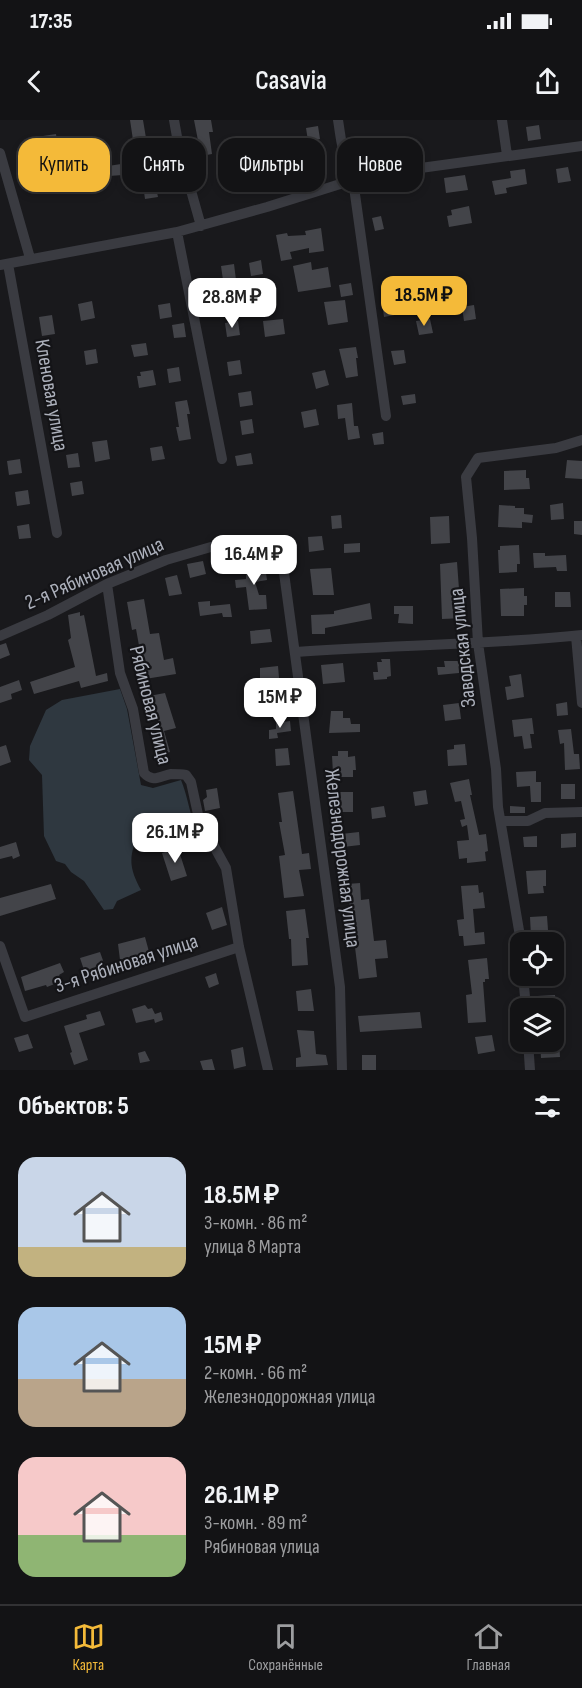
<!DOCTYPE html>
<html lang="ru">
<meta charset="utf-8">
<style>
:root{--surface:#131315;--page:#202022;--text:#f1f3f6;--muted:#9d9ea0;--line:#323234;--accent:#f4ba39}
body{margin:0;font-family:"Sofia Sans Condensed",sans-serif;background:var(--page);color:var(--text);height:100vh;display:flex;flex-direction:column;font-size:22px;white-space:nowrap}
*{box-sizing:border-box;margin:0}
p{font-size:20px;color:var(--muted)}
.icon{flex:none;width:33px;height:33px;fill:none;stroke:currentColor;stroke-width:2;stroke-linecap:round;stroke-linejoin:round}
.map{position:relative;height:950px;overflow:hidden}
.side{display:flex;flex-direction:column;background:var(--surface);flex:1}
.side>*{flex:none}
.hud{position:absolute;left:18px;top:18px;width:546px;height:54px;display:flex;gap:12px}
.controls{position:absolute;left:510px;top:812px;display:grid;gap:12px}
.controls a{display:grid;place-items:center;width:54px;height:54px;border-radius:12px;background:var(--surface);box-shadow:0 3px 9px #0003,0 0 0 2px var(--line);font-size:30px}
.price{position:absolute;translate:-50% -51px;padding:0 14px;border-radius:12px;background:#fff;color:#222;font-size:20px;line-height:39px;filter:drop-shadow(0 2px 3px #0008)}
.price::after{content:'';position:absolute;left:50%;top:36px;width:18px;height:14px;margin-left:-9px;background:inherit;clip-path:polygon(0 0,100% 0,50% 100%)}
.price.selected{background:var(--accent);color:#111}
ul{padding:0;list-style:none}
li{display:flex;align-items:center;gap:18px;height:150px;padding:0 18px}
li span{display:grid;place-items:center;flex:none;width:168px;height:120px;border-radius:18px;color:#555}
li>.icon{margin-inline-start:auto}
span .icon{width:72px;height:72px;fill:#fffc;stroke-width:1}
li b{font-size:26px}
h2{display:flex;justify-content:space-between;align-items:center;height:72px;padding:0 18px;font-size:26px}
.tag{padding:0 21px;border-radius:18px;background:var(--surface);box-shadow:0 3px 9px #0003,0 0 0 2px var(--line);font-size:21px;line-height:54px}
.tag.selected{background:var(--accent);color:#111}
.status{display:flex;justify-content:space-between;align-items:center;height:42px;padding:0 30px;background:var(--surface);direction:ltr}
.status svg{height:16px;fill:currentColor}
header{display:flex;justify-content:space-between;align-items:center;height:78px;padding:0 18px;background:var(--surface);font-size:27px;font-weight:600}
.menu{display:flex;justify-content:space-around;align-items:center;height:84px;border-top:2px solid var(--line);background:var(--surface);font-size:16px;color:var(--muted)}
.menu a{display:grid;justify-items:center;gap:3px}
.menu .selected{color:var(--accent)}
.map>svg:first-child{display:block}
</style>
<div class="status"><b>17:35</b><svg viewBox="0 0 49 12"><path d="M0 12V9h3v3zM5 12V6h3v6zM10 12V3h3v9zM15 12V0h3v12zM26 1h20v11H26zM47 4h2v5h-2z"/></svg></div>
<header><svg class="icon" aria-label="back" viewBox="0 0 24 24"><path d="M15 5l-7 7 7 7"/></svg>Casavia<svg class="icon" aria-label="share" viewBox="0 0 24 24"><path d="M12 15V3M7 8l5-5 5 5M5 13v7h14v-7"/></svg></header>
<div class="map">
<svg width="582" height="950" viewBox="0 0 582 950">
<rect width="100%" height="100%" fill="#19191c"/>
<path fill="#2f3840" d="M120,569L127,589L141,665L153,668L181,660C187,675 189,689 194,704L134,726C128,743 133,755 141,770L117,781L113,789L104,790L84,761L71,752L65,744L56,741L44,716L42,655L29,640L30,626L46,590L62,580Z"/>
<path fill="#434449" d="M130,0H143L146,18L133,20Z
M194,0H211L213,12H209L212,34L201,36Z
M539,5L541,19L528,21L526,7Z
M318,6L320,19L308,21L306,8Z
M56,14L58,28L45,30L43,16Z
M157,38L159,49L145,51L144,40Z
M121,44L123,55L109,56L108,46Z
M568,47L571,61L558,63L556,49Z
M57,49L59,54L90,49L91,54L87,55L88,64L73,67L71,59L44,67L40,54Z
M525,49L527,64L506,68L507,73L495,75L492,61L511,58L510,51Z
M465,55L468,70L446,73L444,58Z
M155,63L158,77L145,79L143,65Z
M469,86L472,103L449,107L447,96L452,95L451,90Z
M381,96L384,109L375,111L372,98Z
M321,108L324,131L309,133V128L290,132L292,139L281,141L276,115L287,113L288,116L306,115L305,111Z
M261,140L263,154L251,156L249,143Z
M311,142L312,150L328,147L331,167L298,172L293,146Z
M234,144L237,168L242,167L244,183L230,185L226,159L223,160L221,146Z
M351,163L353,175L341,177L339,165Z
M345,180L348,202L328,205L324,182Z
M398,180L400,194L384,197L382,182Z
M92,181L95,198L81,201L78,184Z
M170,183L172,197L160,199L158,185Z
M474,185L476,199L464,201L462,187Z
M52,195L55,214L42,216L39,197Z
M283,199L285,214L265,217L263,201Z
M430,199L433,213L419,215L416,201Z
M238,201L240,215L227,217L225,203Z
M184,203L186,217L174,218L172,205Z
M146,223L148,235L134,237L131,225Z
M356,227L358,238H356L358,256L346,258L339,229Z
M96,229L98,243L86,245L84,231Z
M404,230L406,243L394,245L391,231Z
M240,240L242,254L229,256L227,242Z
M179,247L181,261L169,263L167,249Z
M153,250L156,265L139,268L137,256H141L140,252Z
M325,250L329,265L316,269L312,253Z
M251,271L253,285L240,287L238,273Z
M415,274L416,283L403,285L401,276Z
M187,280L190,294H187L191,319L179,321L176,307H179L175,282Z
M352,283L354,306H358L360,318L348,320L345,298L338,299L337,285Z
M316,289L319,305L304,308L301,292Z
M252,299L254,313L242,315L240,301Z
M383,312L384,324L374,325L372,314Z
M107,320L110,339L95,342L92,322Z
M162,326L165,339L152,341L150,328Z
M78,333L80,347L68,348L66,335Z
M251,333L253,344L237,346L235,336Z
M20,339L22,353L9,355L7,341Z
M567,340L582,341V359L565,358Z
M526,350V358H529L530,369L504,370V351Z
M82,361L84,374L72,376L70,363Z
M28,370L30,384L17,386L15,372Z
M563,383L564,399L551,400L550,385Z
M499,385L515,386V388H524V394L533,395L532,403L522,402V408L498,407Z
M341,395L342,408L332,409L331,396Z
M449,396L450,423L431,424L430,397Z
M574,401H582V415L574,414Z
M29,404L31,418L19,419L17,406Z
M322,416L324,430L309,432L308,417Z
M360,423V432L344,433V424Z
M519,425L520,444H517V452L499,453L498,430H500V426Z
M533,433H545V436L566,435L567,451H557L556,447L534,448Z
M203,441L206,454L190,458L187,444Z
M262,442L263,453H266L267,460L255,462L259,475H266L267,489L249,490L246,467L236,468L235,460L246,459V444Z
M457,442L459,469H455L456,484H464L465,498L442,499L440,444Z
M331,448L334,475H313L310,449Z
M177,455L182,474L169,476L165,458Z
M524,468V476H527V485H524V496H501L500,469Z
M555,472H570L571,487H555Z
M144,479L150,514L159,513L164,540L173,538L176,554L145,559L136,509L132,510L127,482Z
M210,481V486L230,484L232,497H223L222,493L200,496L198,482Z
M370,483L372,499L325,508V514H312L311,495L334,494V491Z
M394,486H413V504L398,503L399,494H394Z
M80,492V496L84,495L96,556L107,553L108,561L81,568L79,561L34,574L30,562L75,547L68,520L71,518L68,495Z
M270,509L272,522L251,524L250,511Z
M6,523L10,535L0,539V525Z
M381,539H390L391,556L387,557V559L374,560L373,552H378L377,542H382Z
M444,541H459V553L438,555L437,547H445Z
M343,543L345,562L323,564L321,545Z
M278,546L280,569L260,570V548Z
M521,554L524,577L507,580L505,567L511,566L509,556Z
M19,560L22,570L11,574L12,579L0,583V567Z
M165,573L176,608L164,611L170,632L158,636L147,607L159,603L149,576Z
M567,582L568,595L557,596L556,584Z
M459,583L461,599L445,601L443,585Z
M331,591H343V598H350L351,604H360V612L329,613Z
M532,598L534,614H530L532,628L524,629L522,616L514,617L512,600Z
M290,601L291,611L277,613L278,618L269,619V610L276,609V603Z
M571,609L574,634H579L580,649L565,650L564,623L560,624L558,610Z
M465,624L467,645L448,646L447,630L454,629V625Z
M6,625L11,642L0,646V627Z
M288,628L290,645L276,646L275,629Z
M338,631H348V637L355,636L356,650H353V657H340V653H333L332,636H338Z
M536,651V662H541V682H531L530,666L517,667L516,652Z
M469,659L472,675H470L479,715L486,714L488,731L485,732L486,741L467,743V738L459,739L457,721L469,720L467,705L462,707L460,700L465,699L461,681L455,682L450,663Z
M561,664H575V679H561Z
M217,668L220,688L205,691L203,680L207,677L206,670Z
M426,670L428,684L415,686L413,672Z
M293,671L302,734L309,733L311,749L299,750L304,776L284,778L279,736L285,735L279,702H282L278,673Z
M333,672H353V692H340V689H333Z
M384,686L386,697L372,699L371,688Z
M510,686L525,687V693H510Z
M359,712L360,725L343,727L341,714Z
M576,713V727L561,728V714Z
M537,716V727H524L523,717Z
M16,722L20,736L13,739L12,736L0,739V727Z
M178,728L187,756L171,761L162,733Z
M546,750V766H543L544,773L528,774L526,751Z
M360,763L361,780L369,779L374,821L386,820L388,838L375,839L377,857L359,859L347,764Z
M51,764L56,779L0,796V778Z
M478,765L479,773L483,772L485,788L473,789L475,813L484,812L485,824L464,826L463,816H459L457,800L464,799L461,766Z
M222,787L227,805L212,810L206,793Z
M305,789L309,818H306L308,845L292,846L291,819H289L286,791Z
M547,796L548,810H543V817H531L530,797Z
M145,817L151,839L136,843L135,836L120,840L118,824Z
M100,832L105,846L85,853L80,838Z
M487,838L489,859H485V862H483L486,902L468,903L466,875L472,874L468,840Z
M60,843L64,852L59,855L62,861L47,867L46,865L25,871L21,857Z
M216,853L219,864L209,868L205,857Z
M311,869L314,891H298L296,871Z
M555,875V888H537V876Z
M145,885L148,889L152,888L155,894L161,892L163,900L155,903L154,899L136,903L132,889Z
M100,891L105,905L79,913L88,940L74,945L70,933L72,932L64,906L87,899L86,895Z
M420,892L422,908L360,912L358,896Z
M297,910L314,911L316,934L326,935L328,945L296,947V938L301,937Z
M28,914L33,928L19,932L14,918Z
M492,915L495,931L478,934L475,917Z
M540,921H559L560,937L541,938Z
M243,927L246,946L234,949L231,930Z
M145,931L150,941L140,943L138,933Z
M362,935H376V950H362Z
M212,939L215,950H203L200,941Z"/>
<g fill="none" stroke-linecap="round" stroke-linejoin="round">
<path stroke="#3a3b41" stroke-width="10" d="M174,0L179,28L201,106
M338,0C343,30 340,41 368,57
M502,0L507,35
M0,33L30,138
M353,60L386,296
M177,112L222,339
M8,144L57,413
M0,145L177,112L267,87L353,60L406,50L582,26
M107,464L120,553L133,589L144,653C153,663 160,656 171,654C176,654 181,654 186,655L191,662L199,699L226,748L239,827L268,950
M0,516L48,495L107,464L166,440L235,420L276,426L282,438L340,867L342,950
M576,516L582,583
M296,532C391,525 487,525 582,515
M501,701H528L545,693L582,692
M521,822L498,687L496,649L478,523L472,418L466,357L478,338L556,328L582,320
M0,826L25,897L239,827
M523,855L526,888
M528,921L530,950"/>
</g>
<g text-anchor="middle" stroke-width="4.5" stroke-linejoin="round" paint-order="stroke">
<g font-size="21" fill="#acb0bb" stroke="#141417">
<text transform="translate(52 275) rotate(80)" y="7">Кленовая улица</text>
<text transform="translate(94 453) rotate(-24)" y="7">2-я Рябиновая улица</text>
<text transform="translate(462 528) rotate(-96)" y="7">Заводская улица</text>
<text transform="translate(151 585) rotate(76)" y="7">Рябиновая улица</text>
<text transform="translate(343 738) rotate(83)" y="7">Железнодорожная улица</text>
<text transform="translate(126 843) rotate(-18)" y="7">3-я Рябиновая улица</text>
</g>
</g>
</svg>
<div class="controls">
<a><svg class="icon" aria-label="locate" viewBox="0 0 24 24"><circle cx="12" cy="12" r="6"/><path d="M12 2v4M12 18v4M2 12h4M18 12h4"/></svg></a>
<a><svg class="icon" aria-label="layers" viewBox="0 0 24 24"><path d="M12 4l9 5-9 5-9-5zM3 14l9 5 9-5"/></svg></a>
</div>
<b class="price selected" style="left:424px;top:207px">18.5M ₽</b>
<b class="price" style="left:232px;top:209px">28.8M ₽</b>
<b class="price" style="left:254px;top:466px">16.4M ₽</b>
<b class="price" style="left:280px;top:609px">15M ₽</b>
<b class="price" style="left:175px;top:744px">26.1M ₽</b>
<div class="hud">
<a class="tag selected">Купить</a>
<a class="tag">Снять</a>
<a class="tag">Фильтры</a>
<a class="tag">Новое</a>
</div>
</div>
<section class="side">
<h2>Объектов: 5<svg class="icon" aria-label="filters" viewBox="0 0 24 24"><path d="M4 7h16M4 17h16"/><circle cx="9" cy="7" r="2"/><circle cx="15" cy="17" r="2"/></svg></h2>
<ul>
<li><span style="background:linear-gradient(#c9d6e8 75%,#c2b280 0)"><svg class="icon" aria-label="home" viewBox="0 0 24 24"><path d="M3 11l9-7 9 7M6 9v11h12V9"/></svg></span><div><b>18.5M ₽</b><p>3-комн. · 86 m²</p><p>улица 8 Марта</p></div></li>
<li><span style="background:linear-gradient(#a9c7e8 60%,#b9a48a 0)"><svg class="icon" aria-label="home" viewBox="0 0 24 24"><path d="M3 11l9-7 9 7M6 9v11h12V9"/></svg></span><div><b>15M ₽</b><p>2-комн. · 66 m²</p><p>Железнодорожная улица</p></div></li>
<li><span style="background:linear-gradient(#f6c9c9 65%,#8fb573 0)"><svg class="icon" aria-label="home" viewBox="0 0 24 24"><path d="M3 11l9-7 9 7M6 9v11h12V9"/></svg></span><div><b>26.1M ₽</b><p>3-комн. · 89 m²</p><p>Рябиновая улица</p></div></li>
</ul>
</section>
<nav class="menu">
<a class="selected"><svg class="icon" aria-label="map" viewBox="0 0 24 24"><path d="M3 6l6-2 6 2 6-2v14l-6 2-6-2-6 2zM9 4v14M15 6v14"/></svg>Карта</a>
<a><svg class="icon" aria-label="saved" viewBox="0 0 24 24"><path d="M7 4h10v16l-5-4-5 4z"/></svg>Сохранённые</a>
<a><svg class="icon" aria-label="home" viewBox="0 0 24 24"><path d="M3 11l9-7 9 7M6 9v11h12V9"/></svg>Главная</a>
</nav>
